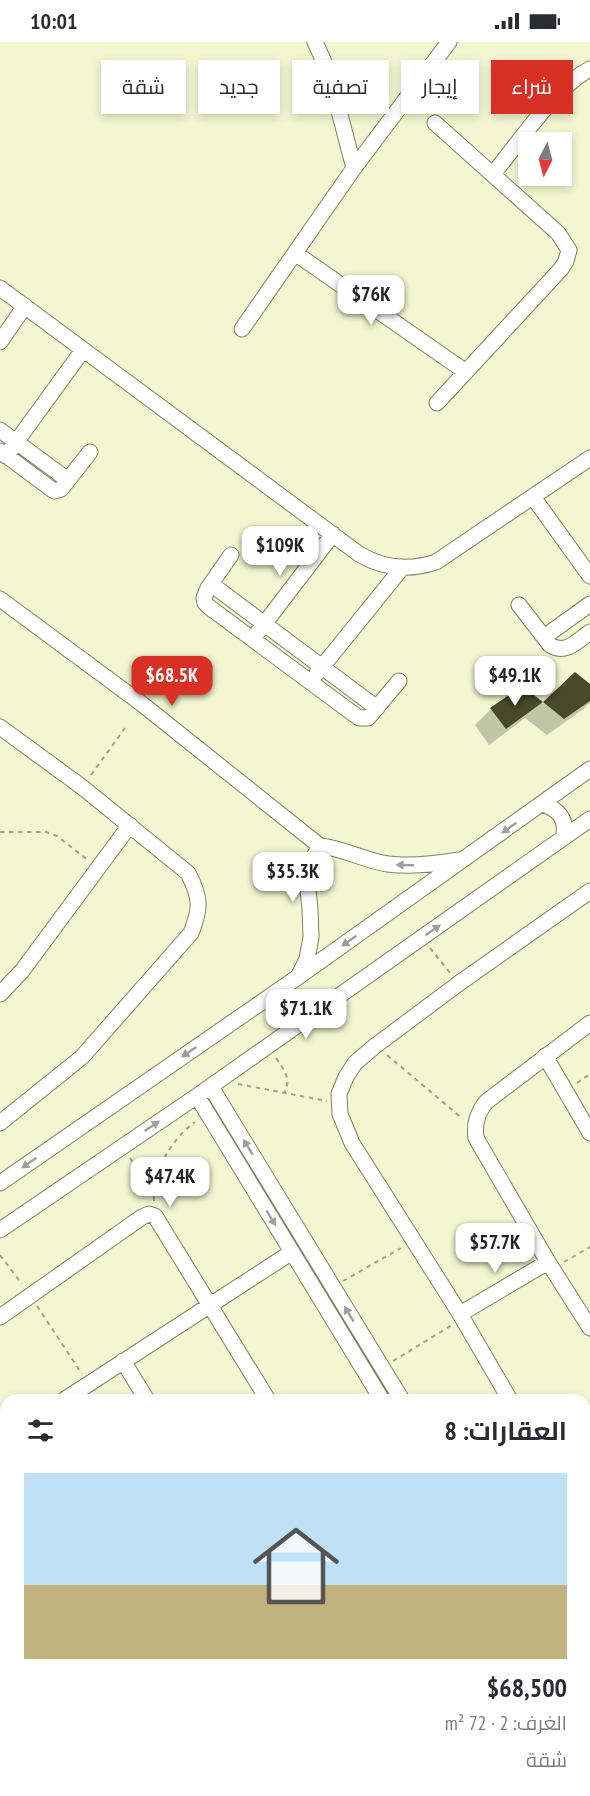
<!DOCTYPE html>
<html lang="ar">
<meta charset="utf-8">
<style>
:root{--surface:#fff;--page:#f7f7f7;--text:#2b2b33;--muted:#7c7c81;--line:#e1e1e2;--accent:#d93025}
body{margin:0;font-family:"PT Sans Narrow",Cairo,sans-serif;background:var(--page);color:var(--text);direction:rtl;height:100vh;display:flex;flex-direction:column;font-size:22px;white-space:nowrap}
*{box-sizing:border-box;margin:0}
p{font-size:20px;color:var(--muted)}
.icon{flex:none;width:33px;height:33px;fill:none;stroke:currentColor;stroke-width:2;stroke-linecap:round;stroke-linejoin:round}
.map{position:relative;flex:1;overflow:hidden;direction:ltr}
.drawer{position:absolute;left:0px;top:1352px;width:591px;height:404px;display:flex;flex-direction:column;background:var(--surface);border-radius:18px 18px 0 0;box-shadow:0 3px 9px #0003;direction:rtl}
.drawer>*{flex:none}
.guide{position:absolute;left:18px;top:18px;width:555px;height:54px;direction:rtl;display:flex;gap:12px}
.needle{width:39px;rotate:186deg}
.tools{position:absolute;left:518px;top:90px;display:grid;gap:12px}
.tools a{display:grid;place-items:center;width:54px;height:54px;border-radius:0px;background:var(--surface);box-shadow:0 3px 9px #0003;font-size:30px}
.price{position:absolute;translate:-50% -51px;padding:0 14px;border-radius:12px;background:#fff;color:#222;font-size:20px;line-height:39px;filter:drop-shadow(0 2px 3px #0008)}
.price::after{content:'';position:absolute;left:50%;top:36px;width:18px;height:14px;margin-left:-9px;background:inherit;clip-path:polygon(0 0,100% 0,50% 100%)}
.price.current{background:var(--accent);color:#fff}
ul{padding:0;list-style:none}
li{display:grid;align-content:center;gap:12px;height:318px;padding:0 24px}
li+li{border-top:2px solid var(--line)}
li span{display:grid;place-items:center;height:186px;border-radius:0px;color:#555}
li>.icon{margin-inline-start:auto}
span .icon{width:108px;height:108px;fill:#fffc;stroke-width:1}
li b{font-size:26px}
h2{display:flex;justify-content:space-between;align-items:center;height:72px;padding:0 24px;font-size:26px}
.pill{padding:0 21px;border-radius:0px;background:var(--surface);box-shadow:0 3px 9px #0003;font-size:21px;line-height:54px}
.pill.current{background:var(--accent);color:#fff}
.status{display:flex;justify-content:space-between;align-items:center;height:42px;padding:0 30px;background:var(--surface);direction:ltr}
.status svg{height:16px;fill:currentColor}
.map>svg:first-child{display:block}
</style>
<div class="status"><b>10:01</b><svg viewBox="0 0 49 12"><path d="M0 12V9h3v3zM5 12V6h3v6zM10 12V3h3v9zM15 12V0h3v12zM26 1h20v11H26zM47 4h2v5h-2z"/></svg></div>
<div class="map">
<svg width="590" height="1754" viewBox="0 0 590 1754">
<rect width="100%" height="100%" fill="#f2f7d1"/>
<path fill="#0003" d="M575,632L590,644V661L582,668L547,693L525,676L489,703L475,683L491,667L522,646L543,662Z"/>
<path fill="#47492a" d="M575,630L590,642V659L564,677L543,660Z
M522,644L543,660L506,687L490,666Z"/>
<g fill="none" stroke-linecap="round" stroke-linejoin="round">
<g stroke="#7e8260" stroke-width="17">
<path id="minor" d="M315,0L329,31L354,126
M435,81L558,191L569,208L566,219L561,227L437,361
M493,132C518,102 556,44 590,27
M295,211L466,330
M0,246L359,512C384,527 409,529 436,520L590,416
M242,287L354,126L449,0
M0,300L25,264
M0,388L68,438
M0,409L54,449L61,447L90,410
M6,414L83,308
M533,455L590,534
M231,513L208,546L204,556L205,561L209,565L359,676H368L399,639
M211,542L377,666
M0,557L142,662L320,804C344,806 365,819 388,822C412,825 435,822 459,818
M519,563L550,603C566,613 577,599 590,590
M258,590L333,492
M544,595L590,562
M317,631L402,526
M0,685L82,745L188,831C201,856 201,866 191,891L82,1015L0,1081
M543,762C559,768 568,777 563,796
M299,933L307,917L311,895L310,867L306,829L320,804
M0,952L22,929L130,783
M590,981L486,1060C477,1072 474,1082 476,1096L548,1220L590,1286
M545,1014L590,1091
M211,1045L402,1358
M197,1054L382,1358
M0,1141L298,935L590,727
M0,1188L197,1054L590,777
M460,1272L548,1220
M0,1275L142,1175L149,1172L155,1174L268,1358
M123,1319L147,1358
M64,1358L292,1210
M510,1358L460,1272L352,1101L340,1072L339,1052L346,1035L355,1021L375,1004L458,942L590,849
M0,1401L6,1396
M585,1468L590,1475
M0,1556L6,1548
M585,1605L590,1607
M585,1633L589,1626
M0,1678L6,1688
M585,1728L590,1731
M44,1749L47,1754
M161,1749L164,1754
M274,1749L277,1754
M510,1754L514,1749"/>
</g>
<path stroke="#a0a387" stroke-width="2" stroke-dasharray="4.5 4.5" stroke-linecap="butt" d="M91,733L125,686
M0,790H46L57,794L89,819
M430,906L451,932
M387,1013L463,1077
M276,1016C284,1028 292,1037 284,1051
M577,1041L590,1032
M238,1042L327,1059
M130,1116L154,1155
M154,1159C153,1128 171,1098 195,1080
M0,1213L22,1242
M564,1220L590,1205
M343,1239L401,1206
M37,1264L82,1332
M393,1319L452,1283
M0,1428L6,1436
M585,1510L590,1503"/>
<use href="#minor" stroke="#fff" stroke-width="15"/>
</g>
<defs><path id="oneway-solid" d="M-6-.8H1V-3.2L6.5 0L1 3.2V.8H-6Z" transform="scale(1.5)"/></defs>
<g fill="#9e9f9a">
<use href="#oneway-solid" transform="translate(509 786) rotate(145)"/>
<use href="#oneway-solid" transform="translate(405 823) rotate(-178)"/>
<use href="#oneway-solid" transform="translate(433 888) rotate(-35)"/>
<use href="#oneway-solid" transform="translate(349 899) rotate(145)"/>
<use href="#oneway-solid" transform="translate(189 1010) rotate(146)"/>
<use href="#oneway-solid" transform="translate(152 1084) rotate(-34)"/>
<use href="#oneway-solid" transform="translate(248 1105) rotate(-121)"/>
<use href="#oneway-solid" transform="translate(29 1121) rotate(145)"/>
<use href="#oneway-solid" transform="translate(271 1176) rotate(59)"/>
<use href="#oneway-solid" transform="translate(349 1272) rotate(-121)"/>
</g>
</svg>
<div class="tools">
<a><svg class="needle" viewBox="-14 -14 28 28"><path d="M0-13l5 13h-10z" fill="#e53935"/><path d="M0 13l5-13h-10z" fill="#7c7c81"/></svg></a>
</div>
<b class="price" style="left:371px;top:284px">$76K</b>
<b class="price" style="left:280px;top:535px">$109K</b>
<b class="price current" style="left:172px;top:665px">$68.5K</b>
<b class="price" style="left:515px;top:665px">$49.1K</b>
<b class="price" style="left:293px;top:861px">$35.3K</b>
<b class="price" style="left:306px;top:998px">$71.1K</b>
<b class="price" style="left:170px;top:1166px">$47.4K</b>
<b class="price" style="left:495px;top:1232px">$57.7K</b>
<div class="guide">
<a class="pill current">شراء</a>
<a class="pill">إيجار</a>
<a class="pill">تصفية</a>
<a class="pill">جديد</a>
<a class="pill">شقة</a>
</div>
<section class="drawer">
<h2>العقارات: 8<svg class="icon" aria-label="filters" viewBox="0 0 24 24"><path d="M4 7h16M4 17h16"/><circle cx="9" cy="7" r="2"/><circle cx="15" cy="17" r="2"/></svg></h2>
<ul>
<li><span style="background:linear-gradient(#bfe0f5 60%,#c2b280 0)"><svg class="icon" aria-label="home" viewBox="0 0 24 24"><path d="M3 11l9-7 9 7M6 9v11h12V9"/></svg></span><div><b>$68,500</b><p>الغرف: 2 · 72 m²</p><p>شقة</p></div></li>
</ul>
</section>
</div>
